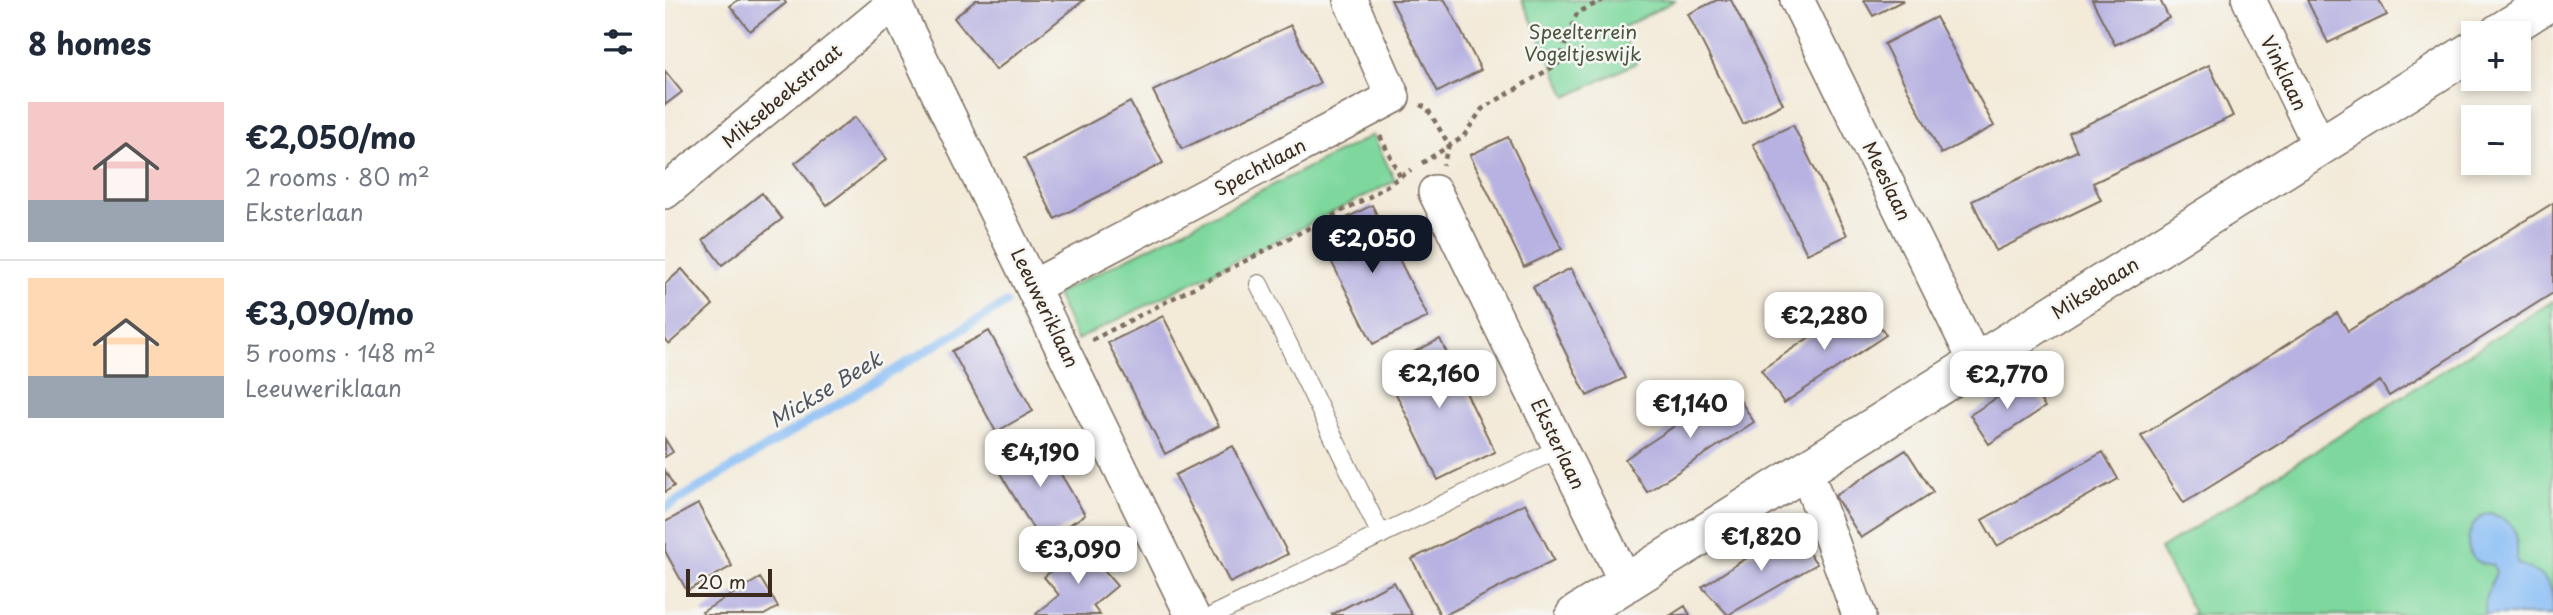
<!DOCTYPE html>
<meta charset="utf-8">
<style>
:root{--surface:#fff;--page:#f2f2f3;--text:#1f2937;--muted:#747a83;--line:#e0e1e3;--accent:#111827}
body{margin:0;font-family:"Playpen Sans",sans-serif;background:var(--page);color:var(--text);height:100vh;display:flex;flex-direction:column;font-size:26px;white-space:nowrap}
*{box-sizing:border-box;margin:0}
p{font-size:23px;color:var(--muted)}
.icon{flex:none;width:38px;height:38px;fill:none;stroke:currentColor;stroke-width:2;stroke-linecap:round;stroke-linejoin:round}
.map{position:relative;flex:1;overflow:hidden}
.drawer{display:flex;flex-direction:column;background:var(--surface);width:665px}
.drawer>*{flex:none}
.fabs{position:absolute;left:1796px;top:21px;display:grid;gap:14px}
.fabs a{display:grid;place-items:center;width:70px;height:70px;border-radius:0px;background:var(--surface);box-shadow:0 4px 10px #0003;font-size:35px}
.scale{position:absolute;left:21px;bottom:18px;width:86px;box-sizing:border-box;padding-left:7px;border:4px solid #3b2a1e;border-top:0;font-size:19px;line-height:24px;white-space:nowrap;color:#3b2a1e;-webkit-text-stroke:5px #f6f6f2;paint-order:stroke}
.price{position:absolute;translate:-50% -60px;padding:0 16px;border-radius:14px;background:#fff;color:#222;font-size:23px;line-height:46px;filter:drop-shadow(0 2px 4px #0008)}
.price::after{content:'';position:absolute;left:50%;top:42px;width:21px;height:16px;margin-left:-10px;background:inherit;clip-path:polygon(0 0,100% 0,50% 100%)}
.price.active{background:var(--accent);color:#fff}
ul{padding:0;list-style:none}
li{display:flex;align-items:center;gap:21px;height:175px;padding:0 28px}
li+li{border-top:2px solid var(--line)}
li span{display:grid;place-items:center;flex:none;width:196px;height:140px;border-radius:0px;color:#555}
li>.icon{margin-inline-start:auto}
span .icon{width:84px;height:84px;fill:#fffc;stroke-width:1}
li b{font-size:30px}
h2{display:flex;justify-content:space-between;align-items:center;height:84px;padding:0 28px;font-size:30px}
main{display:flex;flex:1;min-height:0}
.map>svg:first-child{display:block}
</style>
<main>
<section class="drawer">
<h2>8 homes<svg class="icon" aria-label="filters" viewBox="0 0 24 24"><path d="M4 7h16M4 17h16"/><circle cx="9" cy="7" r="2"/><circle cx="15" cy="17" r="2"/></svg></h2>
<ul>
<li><span style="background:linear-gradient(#f6c9c9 70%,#9aa5b1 0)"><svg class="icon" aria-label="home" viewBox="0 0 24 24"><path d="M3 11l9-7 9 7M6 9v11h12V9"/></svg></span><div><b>€2,050/mo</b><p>2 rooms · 80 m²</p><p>Eksterlaan</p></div></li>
<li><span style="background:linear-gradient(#ffd9b3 70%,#9aa5b1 0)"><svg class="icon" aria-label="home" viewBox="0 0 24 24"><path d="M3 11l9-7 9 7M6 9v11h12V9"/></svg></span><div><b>€3,090/mo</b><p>5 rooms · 148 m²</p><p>Leeuweriklaan</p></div></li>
</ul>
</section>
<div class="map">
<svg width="1888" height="615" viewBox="0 0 1888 615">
<rect width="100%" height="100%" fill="#f6f6f2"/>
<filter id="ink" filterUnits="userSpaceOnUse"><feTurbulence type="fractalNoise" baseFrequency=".0143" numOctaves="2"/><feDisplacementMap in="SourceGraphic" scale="14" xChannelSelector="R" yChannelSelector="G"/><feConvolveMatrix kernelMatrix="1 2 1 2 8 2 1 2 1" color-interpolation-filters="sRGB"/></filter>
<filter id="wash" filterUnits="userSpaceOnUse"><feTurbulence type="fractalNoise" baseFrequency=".00686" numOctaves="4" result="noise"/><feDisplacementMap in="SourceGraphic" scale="28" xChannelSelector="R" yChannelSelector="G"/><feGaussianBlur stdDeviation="1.57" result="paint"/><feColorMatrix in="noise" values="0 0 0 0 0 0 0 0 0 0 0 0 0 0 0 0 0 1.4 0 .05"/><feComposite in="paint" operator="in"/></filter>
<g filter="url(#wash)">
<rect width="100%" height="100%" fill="#f3ead8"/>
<path fill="#7ed89e" stroke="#5c815e" stroke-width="2" d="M857,0H1011L955,29L971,63L902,97Z
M708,135L730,181L412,340L391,294Z
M1888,301V615H1526L1529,613L1495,549Z"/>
<path fill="#86bcf5" stroke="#60738a" stroke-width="2" d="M1825,513C1855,524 1852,535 1852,563C1883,578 1888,579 1888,615H1820V599L1831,572L1828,565C1822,564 1815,564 1811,560C1794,547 1807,515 1825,513Z"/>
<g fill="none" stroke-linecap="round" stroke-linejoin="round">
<path stroke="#86bcf5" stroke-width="9" d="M0,508L341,303"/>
</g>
<g id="blocks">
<path fill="#b7b2e1" d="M73,0H119L121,3L85,31L65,6Z
M311,0H419L331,70L289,18Z
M726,0H780L816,70L773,92Z
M1052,0H1066L1118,104L1078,124L1023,14Z
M1199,0H1239L1208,16Z
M1427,0H1495L1504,18L1450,45Z
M1642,0H1714L1722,15L1663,43Z
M1271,17L1329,126L1276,154L1219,44Z
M626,25L655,83L517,149L488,91Z
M1544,65L1568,116L1428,183L1436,200L1331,251L1307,201L1412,151L1404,133Z
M0,71L17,92L0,105Z
M465,102L498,163L390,219L359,158Z
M190,117L222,159L162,205L130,163Z
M1128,125L1182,235L1142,254L1088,144Z
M843,137L897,249L859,267L805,155Z
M97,193L117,219L57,265L38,240Z
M1888,203V293L1724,396L1715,381L1519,503L1476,436L1672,313L1683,331Z
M707,205L763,317L708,344L652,233Z
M906,268L960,378L922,396L868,287Z
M17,269L48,305L4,344L0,340V284Z
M1198,301L1221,335L1119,403L1096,370Z
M498,316L554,426L500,454L443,343Z
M324,331L368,411L331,432L287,351Z
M775,339L830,452L773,480L718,367Z
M1361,379L1380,407L1324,444L1305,415Z
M1067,388L1089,422L982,492L960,459Z
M374,437L420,515L376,542L329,463Z
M0,439L8,452L0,457Z
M568,446L623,554L565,583L510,475Z
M1241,450L1268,492L1196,538L1170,496Z
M1438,452L1453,479L1332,546L1317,520Z
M0,471L9,486L0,492Z
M860,503L889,560L780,615H775L747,559Z
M33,504L67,566L22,591L0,551V522Z
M1126,529L1152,564L1063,615L1037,587Z
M417,545L452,586L428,606L435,615H373L371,614L394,595L379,577Z
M95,578L113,607L99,615H39L37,612Z
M729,582L747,615H666L704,595Z
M1020,606L1025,615H1006Z"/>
</g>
</g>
<g filter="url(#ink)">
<use href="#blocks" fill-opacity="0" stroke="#7b6d5f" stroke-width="2"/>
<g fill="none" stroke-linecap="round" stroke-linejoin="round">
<g stroke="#7b6d5f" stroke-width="20">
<path id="lane" d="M594,284L716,535
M549,615L895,448"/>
</g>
<g stroke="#7b6d5f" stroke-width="36">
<path id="street" d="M1132,0L1311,363
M1584,0L1655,146
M229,3L527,615
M0,192L233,0
M770,192L961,583
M369,286L728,97L685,0
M1138,473L1148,489L1194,615"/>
</g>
<g stroke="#7b6d5f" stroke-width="41">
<path id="secondary" d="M1834,33L1887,0
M910,615L1808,50"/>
</g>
<path stroke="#7b6d5f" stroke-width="4.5" stroke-dasharray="5 5" stroke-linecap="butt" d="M755,105L762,108L784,145L778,165
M715,136L736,178
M757,163L798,137L817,109L893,64L912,13L938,0
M427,340L704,197L746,170"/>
<use href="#lane" stroke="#fff" stroke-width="18"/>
<use href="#street" stroke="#fff" stroke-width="33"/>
<use href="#secondary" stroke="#fff" stroke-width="38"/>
</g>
</g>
<g text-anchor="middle" stroke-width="5" stroke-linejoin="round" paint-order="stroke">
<g font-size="19" fill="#4c563e" stroke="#f6f6f2">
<text x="918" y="39">Speelterrein<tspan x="918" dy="22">Vogeltjeswijk</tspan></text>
</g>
<g font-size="19" fill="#3b2a1e" stroke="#f6f6f2">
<text transform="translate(1619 73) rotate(64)" y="7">Vinklaan</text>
<text transform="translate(117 96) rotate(-40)" y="7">Miksebeekstraat</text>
<text transform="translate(595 167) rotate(-28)" y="7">Spechtlaan</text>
<text transform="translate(1222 181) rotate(64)" y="7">Meeslaan</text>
<text transform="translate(1430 288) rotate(-32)" y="7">Miksebaan</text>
<text transform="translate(380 308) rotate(64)" y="7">Leeuweriklaan</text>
<text transform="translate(893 444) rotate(64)" y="7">Eksterlaan</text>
</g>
<g font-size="21" font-style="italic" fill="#52565e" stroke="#f6f6f2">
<text transform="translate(161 390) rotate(-31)" y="7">Mickse Beek</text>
</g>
</g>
</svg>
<div class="fabs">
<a>+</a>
<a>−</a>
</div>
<div class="scale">20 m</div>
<b class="price active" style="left:707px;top:275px">€2,050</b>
<b class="price" style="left:1159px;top:352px">€2,280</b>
<b class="price" style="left:774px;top:410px">€2,160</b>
<b class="price" style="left:1342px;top:411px">€2,770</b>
<b class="price" style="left:1025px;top:440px">€1,140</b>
<b class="price" style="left:375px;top:489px">€4,190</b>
<b class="price" style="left:1096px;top:573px">€1,820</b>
<b class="price" style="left:413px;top:586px">€3,090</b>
</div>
</main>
